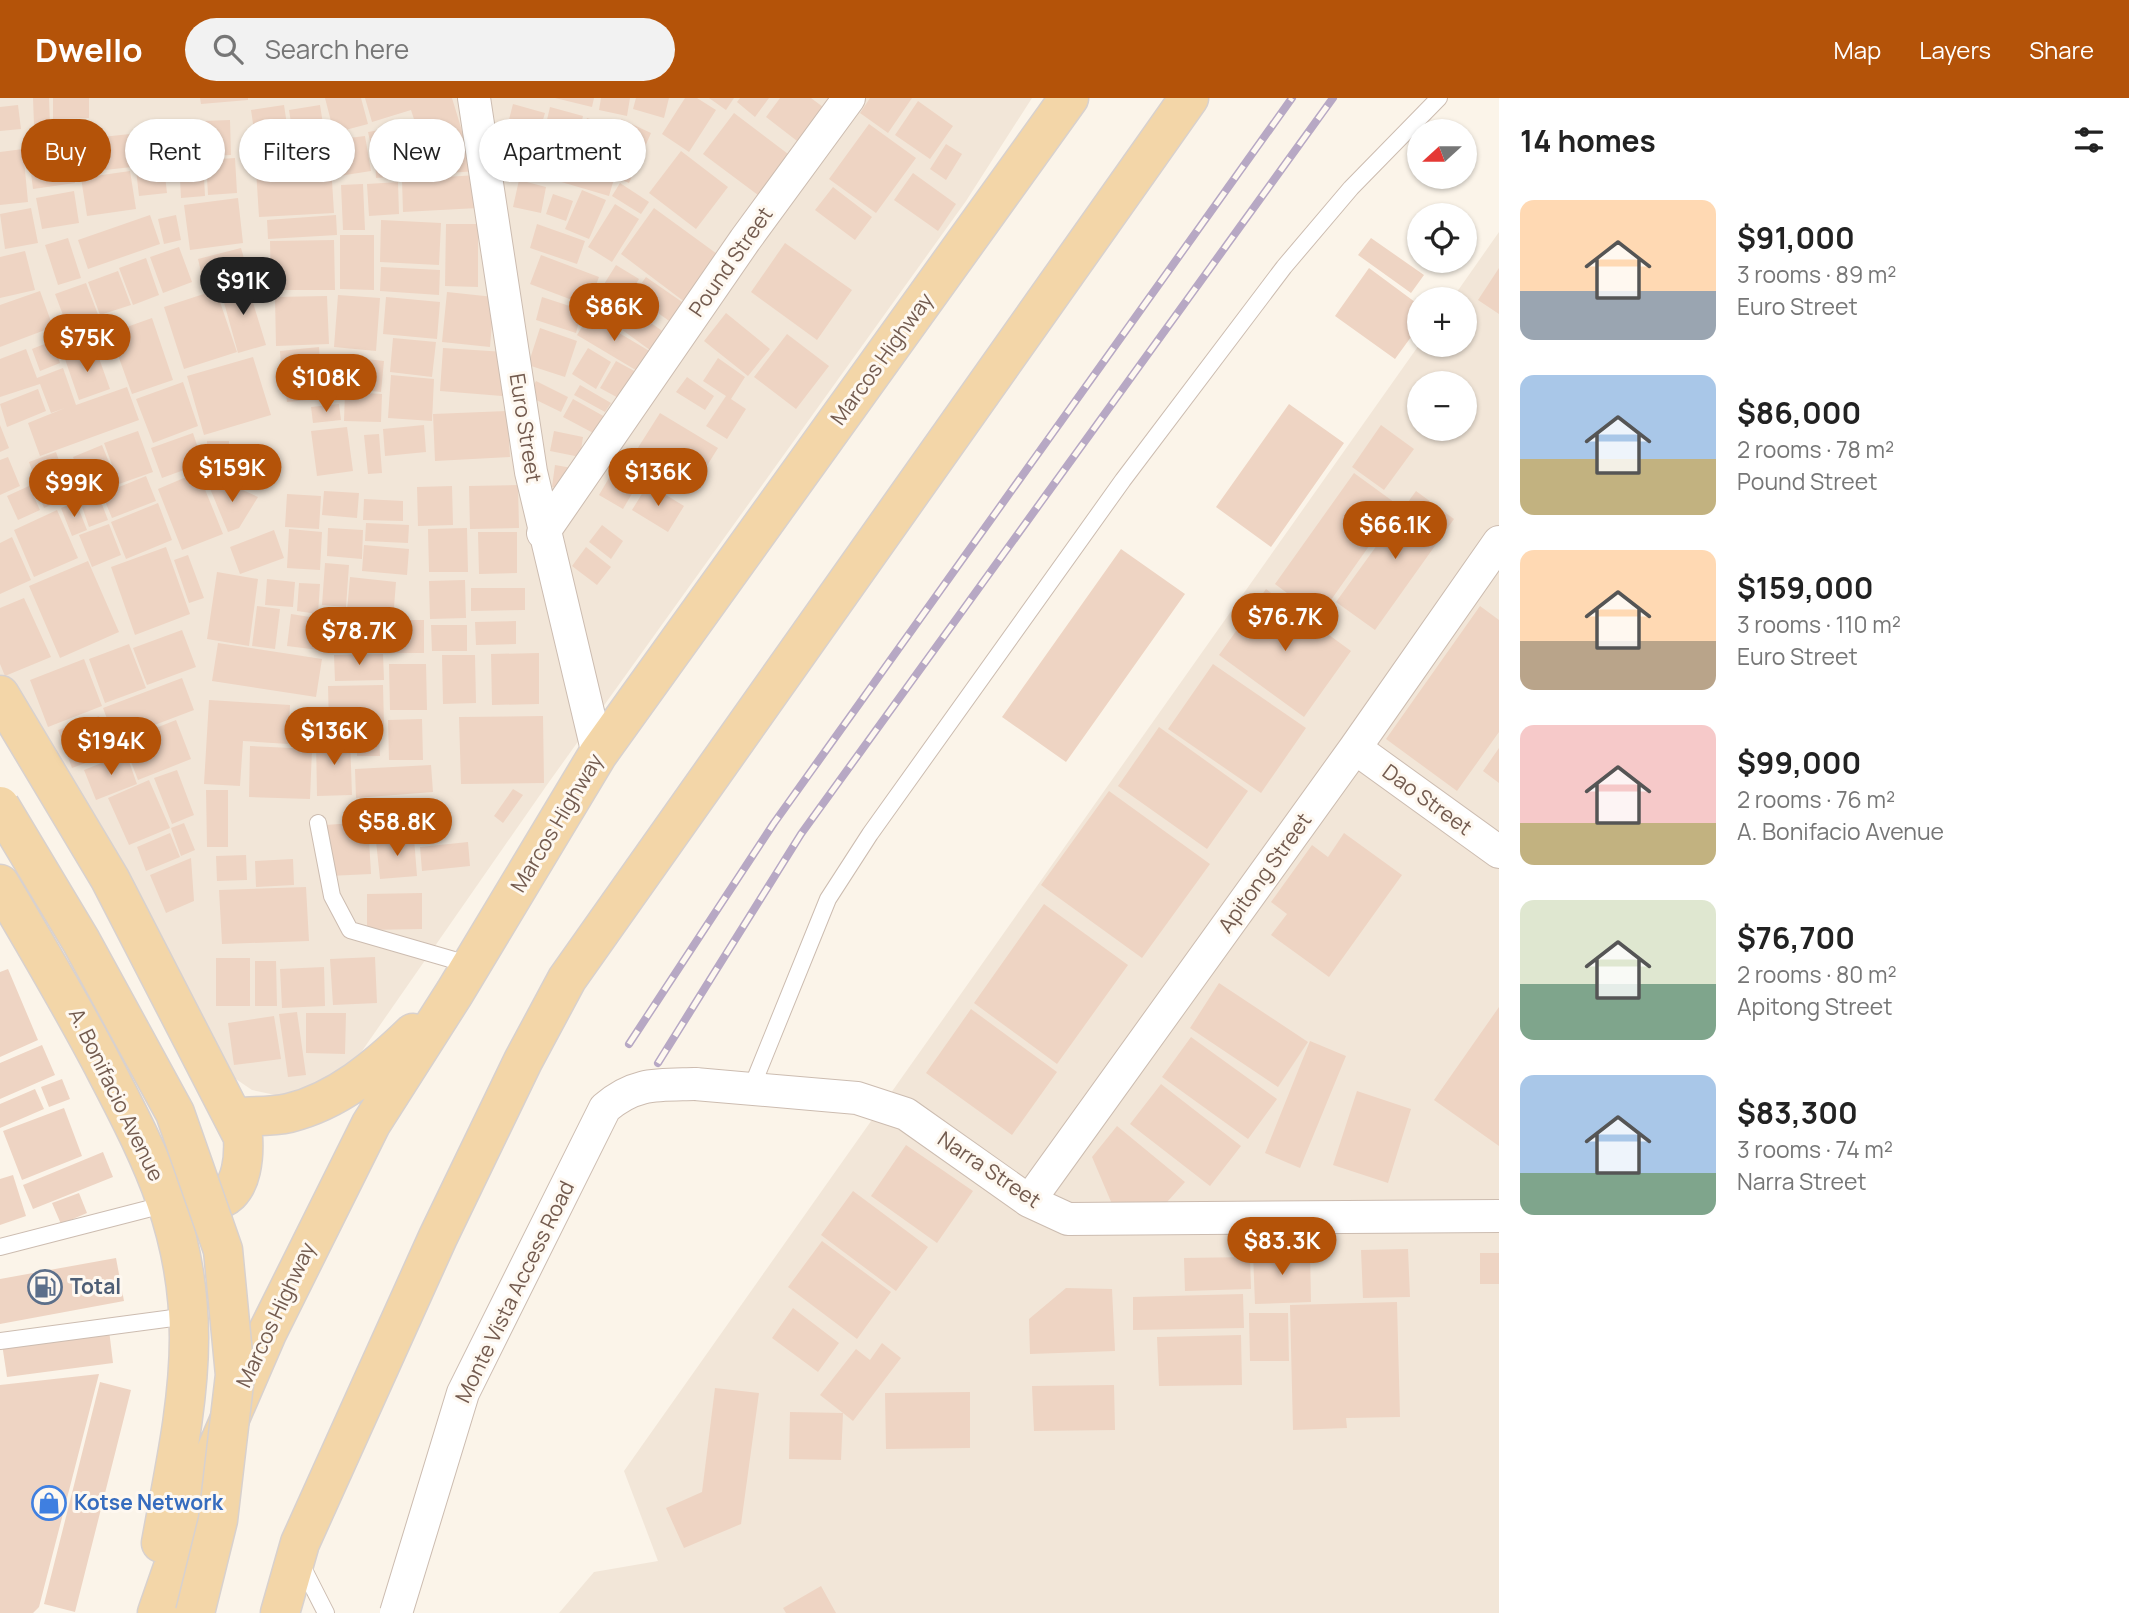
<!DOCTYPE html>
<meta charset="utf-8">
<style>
:root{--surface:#fff;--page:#f2f2f2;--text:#222;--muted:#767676;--accent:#b45309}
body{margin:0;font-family:Manrope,sans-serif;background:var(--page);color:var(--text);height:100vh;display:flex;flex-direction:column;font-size:26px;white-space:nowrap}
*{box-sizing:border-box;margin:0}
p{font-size:23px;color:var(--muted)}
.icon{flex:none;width:38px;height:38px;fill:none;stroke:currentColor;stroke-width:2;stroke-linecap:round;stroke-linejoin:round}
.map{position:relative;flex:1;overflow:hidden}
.details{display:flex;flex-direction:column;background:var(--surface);width:630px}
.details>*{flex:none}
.banner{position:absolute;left:21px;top:21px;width:665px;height:63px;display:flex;gap:14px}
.needle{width:46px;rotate:249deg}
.buttons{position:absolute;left:1407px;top:21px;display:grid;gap:14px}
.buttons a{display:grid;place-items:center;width:70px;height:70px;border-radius:50%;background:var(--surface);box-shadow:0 2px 5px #0004;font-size:35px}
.price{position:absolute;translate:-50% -60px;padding:0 16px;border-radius:24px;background:var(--accent);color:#fff;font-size:23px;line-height:46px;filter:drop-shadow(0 2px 4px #0008)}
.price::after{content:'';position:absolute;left:50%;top:42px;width:21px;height:16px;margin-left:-10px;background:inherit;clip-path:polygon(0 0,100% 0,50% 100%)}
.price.selected{background:#222;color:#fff}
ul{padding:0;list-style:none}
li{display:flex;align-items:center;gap:21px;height:175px;padding:0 21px}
li span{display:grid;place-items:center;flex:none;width:196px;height:140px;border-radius:14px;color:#555}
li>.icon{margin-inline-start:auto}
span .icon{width:84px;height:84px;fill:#fffc;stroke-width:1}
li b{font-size:30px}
h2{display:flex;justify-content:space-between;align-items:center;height:84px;padding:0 21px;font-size:30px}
.chip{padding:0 24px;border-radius:32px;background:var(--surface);box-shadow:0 2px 5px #0004;font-size:24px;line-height:63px}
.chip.selected{background:var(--accent);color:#fff}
header{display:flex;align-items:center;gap:42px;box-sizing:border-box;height:98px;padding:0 35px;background:var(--accent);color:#fff}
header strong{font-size:33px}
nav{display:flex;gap:38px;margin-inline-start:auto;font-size:24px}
.search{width:490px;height:63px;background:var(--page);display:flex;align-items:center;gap:18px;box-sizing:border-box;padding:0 24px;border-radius:38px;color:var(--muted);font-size:26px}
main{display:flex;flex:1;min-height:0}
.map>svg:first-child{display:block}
</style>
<header>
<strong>Dwello</strong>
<div class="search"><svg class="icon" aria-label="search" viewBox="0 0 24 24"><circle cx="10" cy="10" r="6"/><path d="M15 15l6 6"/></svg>Search here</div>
<nav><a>Map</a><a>Layers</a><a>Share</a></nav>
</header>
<main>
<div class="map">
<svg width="1499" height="1515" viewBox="0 0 1499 1515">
<rect width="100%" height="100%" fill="#fbf4e9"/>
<path fill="#f2e6d8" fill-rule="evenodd" d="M0,0H1032L966,103L549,684L362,953L328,985L280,998L252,992L227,975L55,665L0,576Z
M1499,134V1515H559L594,1474L658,1463L624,1373L1419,247H1465V201H1452ZM1419,285H1465V331H1419Z"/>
<path fill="#eed4c3" d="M33,0H49L50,27H34Z
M53,0H89V20L53,21Z
M200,0H248V2L201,6Z
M325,0H361L368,26L334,35Z
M365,0H452L465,43L425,55L411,12L372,24Z
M555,0H594L592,9Z
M601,0H630L627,18L599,12Z
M636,0H669L664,20L633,11Z
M685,0H697L716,12L689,54L662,36Z
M709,0H734L726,12Z
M740,0H769L755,19L737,4Z
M780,0H811L827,12L801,46L766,19Z
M870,0H912L888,35L860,15Z
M918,3L953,28L930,61L895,37Z
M513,6L545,15L536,45L505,37Z
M18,7L21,31L0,33V9Z
M284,7L290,47L257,52L251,12Z
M320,7L328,57L297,62L289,12Z
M550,9L583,18L572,64L539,56Z
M734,15L792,59L762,100L703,56Z
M587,20L609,27L597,66L575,60Z
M621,21L651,35L629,85L598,71Z
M230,22L231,57L206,58L204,23Z
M411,23L419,47L400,52L393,27Z
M201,26L203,56L180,57L178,27Z
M869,26L916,60L876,115L829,81Z
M391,30L395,47L372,52L368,34Z
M130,36L132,69L105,72L102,39Z
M365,38L371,73L339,78L333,42Z
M101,41L103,71L79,73L76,43Z
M69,44L75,85L33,91L28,50Z
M946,46L962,56L946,82L930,71Z
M23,51L28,104L0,107V54Z
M162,51L167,95L139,98L134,54Z
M476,53L477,73L376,80L375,59Z
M681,53L728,89L696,131L649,95Z
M522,55L614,81L609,98L517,71Z
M235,60L237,95L208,97L206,62Z
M203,61L205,98L181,100L179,63Z
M331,67L334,115L259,119L256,71Z
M130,73L136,111L87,118L81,80Z
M913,75L956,106L938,133L894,102Z
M476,77L478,110L403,114L402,82Z
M519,82L546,89L541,115L513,109Z
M398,84L399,116L369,118L367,86Z
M620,85L649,104L641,116L612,98Z
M363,86L365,132H343L341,87Z
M833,89L872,119L855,142L815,112Z
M582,92L606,102L589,141L565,131Z
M74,93L79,125L42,131L36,100Z
M553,96L573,103L566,123L546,116Z
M238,100L243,145L190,152L184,107Z
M615,106L639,121L612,164L588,149Z
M31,110L38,145L5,151L0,116Z
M654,110L724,161L690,208L621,156Z
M150,117L160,146L88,171L78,142Z
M176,117L181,142L164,146L158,121Z
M336,117L337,137L268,141L267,122Z
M381,122L441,125L439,167L380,164Z
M446,126H478V189L445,188Z
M537,126L585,143L577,166L530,150Z
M340,137H374V192L340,191Z
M68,140L81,180L58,187L45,147Z
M1371,140L1424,177L1411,195L1358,157Z
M334,142L335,192H271L270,143Z
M785,145L852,192L817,242L751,194Z
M179,149L192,184L163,195L150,159Z
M241,150L247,171L203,182L198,161Z
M25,153L35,192L0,200V159Z
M541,157L599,179L588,208L530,186Z
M146,160L159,197L133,207L119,170Z
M616,167L639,181L618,216L594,202Z
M381,169L440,172L439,197L380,193Z
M1369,170L1419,207V228L1395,261L1335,218Z
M1499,170V216L1478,202Z
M118,173L131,207L100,217L88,184Z
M646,179L685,206L672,225L633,197Z
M246,182L266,247L238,255L220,190Z
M86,185L99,219L68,230L55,196Z
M216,192L237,254L184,271L164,209Z
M40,193L53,229L0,249V207Z
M447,194L494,199L490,249L442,244Z
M338,197L380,200L376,253L334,249Z
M327,198L329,246L276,248L275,199Z
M386,199L440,204L437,241L383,236Z
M542,199L582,212L576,235L536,222Z
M627,208L668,237L654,255L614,226Z
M726,215L770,251L748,278L704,243Z
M589,217L651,254L639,274L577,237Z
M152,220L173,282L132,296L110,235Z
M91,228L97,246L65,258L58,240Z
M540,230L577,243L565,279L528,267Z
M787,236L829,268L796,311L754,279Z
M393,240L436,244L432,279L390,274Z
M52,243L60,265L40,273L32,251Z
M95,249L110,291L79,302L65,261Z
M319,249L320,264L281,268L280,253Z
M443,250L505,254L502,298L440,293Z
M588,250L611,264L596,291L572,276Z
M26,251L37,280L63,270L76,307L127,289L139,322L40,358L28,325L65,310L51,315L40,286L0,299V261Z
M253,259L271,317L204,337L187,278Z
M348,259L384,263L381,294L345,290Z
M718,260L745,279L731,301L746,311L727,341L706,328L726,298L703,283Z
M616,263L638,275L622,302L600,290Z
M334,267L338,299L287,304L284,273Z
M391,277L434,281L432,323L388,320Z
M687,279L714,298L705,312L676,294Z
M536,283L568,299L561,314L528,298Z
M183,284L198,328L153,345L136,301Z
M580,287L611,305L605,314L574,297Z
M38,291L46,313L7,329L0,306Z
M345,294L382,296L381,324L344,323Z
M573,301L607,320L597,337L563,319Z
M339,306L341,322L313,325L311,309Z
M1289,306L1344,345L1271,449L1216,409Z
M507,313L510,359L435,363L433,316Z
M660,315L718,350L692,392L634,356Z
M0,327L9,350L0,354Z
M424,327L426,354L385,358L383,331Z
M1381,327L1414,351L1384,392L1352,369Z
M347,329L353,373L317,378L311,333Z
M138,333L153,374L119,386L104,345Z
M554,333L583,339L580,359L550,353Z
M193,335L203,365L162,380L151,350Z
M379,336L382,375L368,376L364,337Z
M207,343H229L228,381L205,380Z
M102,347L117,384L88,396L73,359Z
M56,354L62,371L35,381L29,364Z
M8,359L20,388L0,397V362Z
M236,359L264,365L260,389L231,383Z
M555,367L572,370L568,393L552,389Z
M73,368L85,396L66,404L54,375Z
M616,368L640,382L623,411L599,397Z
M198,374L223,436L182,452L158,391Z
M1354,375L1398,407L1319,519L1275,486Z
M52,378L62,402L44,410L34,386Z
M146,378L156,403L112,420L102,396Z
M223,383L258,399L239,430L228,434L209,388Z
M648,386L684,408L668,434L632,412Z
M518,387L519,430L470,431L469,388Z
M29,388L40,412L18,422L7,398Z
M452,388L453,427L418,428L417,389Z
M324,393L359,395L357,420L322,417Z
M1416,393L1454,421L1375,532L1336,504Z
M98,396L108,422L89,429L80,403Z
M287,396L321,398L319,431L285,429Z
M364,401L403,403V423L363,422Z
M76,404L87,432L72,438L61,410Z
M158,405L172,442L126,461L111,424Z
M57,412L78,460L34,479L14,432Z
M366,425L409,427L408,445L365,443Z
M109,426L121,457L92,469L79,437Z
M602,427L623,443L611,461L589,444Z
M328,430L363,432L362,461L327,458Z
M467,430L468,474H429L428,431Z
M289,431L322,434L320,472L287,470Z
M274,432L284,460L240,476L230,449Z
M478,434H517V475L479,476Z
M12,439L31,482L0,496V445Z
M364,447L409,451L407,477L362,473Z
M166,449L190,516L135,537L111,469Z
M586,449L611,469L597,487L572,468Z
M1121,451L1185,496L1066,664L1002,619Z
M188,457L204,500L189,505L174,462Z
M88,463L119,534L60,560L29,488Z
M325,465L349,467L346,509L322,507Z
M217,474L258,481L249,548L207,541Z
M350,479L396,484L393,522H424V555H384V528L346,524Z
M267,481L295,484L293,509L265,507Z
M465,482L466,520L430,521L429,483Z
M299,485L320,486L318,516L297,513Z
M471,490H525V512L471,513Z
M1266,491L1351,553L1304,619L1219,557Z
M24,500L51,559L5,578L0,566V510Z
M257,508L280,511L275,551L252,548Z
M1480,508L1499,522V634L1457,693L1386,641Z
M291,516L323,521L319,552L287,548Z
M516,523V546L476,547L475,524Z
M431,527H467V553H432Z
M378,531V553L329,554V532Z
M182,532L196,569L147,587L133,550Z
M218,545L322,561L316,599L212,583Z
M129,546L146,590L105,605L89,561Z
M539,555V606L492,607L491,556Z
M383,556L384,582L335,583L334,557Z
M442,557H475L476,605L443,606Z
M84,561L102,608L48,629L30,582Z
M389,566H426L427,612H390Z
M1213,566L1306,630L1261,695L1168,631Z
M182,580L194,612L115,642L103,610Z
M383,587L384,628H329L328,588Z
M209,602L290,607L288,646L243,643L240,688L204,686Z
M99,618L112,655L72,670L58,632Z
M543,618L544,685L461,686L459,619Z
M422,621L423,662H389L388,622Z
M176,622L191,661L138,682L123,643Z
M1159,629L1248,693L1207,751L1118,688Z
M379,632L380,658H357V633Z
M316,640H350L352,697L317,698Z
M250,648L312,651L310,701L249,699Z
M1499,650V685L1483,673Z
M126,655L137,686L96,702L84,672Z
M431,667L433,694L356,700L355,671Z
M177,672L194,717L172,726L154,680Z
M149,682L170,730L129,747L108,700Z
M513,691L523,697L503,725L494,718Z
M206,692H228V749H207Z
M1109,693L1210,766L1142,860L1041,787Z
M438,701L439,734L373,737V704Z
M368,724L371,776L329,778L325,727Z
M184,725L195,752L181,758L171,730Z
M170,735L180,759L146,773L137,749Z
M1344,735L1402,777L1329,879L1271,837L1287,816L1271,804L1312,747L1328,759Z
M414,740L417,778L380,781L376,743Z
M468,744L470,768L422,773L420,749Z
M246,757L247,782L217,783L216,758Z
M191,760L194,803L166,815L150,777Z
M293,761L294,787L256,789L255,763Z
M306,789L309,843L222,846L219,792Z
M422,795V831L367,832V796Z
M1044,806L1128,867L1057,966L974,905Z
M375,859L377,905L333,907L330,861Z
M216,860H250V908H216Z
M255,863H276L277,908H255Z
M324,869L325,908L282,910L280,871Z
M8,871L38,942L0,959V874Z
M1219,885L1308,944L1278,989L1190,930Z
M1499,909V1048L1434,1002Z
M971,911L1057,974L1012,1037L926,975Z
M297,914L306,977L288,979L279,916Z
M306,915H346L345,956L306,955Z
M274,918L281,961L234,967L228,925Z
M1191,939L1277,1001L1248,1041L1162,979Z
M1310,943L1346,958L1300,1070L1265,1055Z
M42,947L55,977L0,1001V965Z
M62,981L70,1001L49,1009L41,989Z
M1161,986L1241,1048L1210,1088L1130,1026Z
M35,991L44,1011L0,1030V1006Z
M1357,993L1411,1011L1388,1085L1333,1067Z
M64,1010L82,1058L22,1082L3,1033Z
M1117,1028L1185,1084L1167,1104L1112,1106L1092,1059Z
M906,1047L973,1093L937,1145L871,1098Z
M103,1054L113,1079L33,1111L23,1087Z
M13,1077L26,1118L0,1127V1081Z
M853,1093L928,1149L896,1193L821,1137Z
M79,1095L87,1115L61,1126L52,1105Z
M822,1143L891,1194L857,1241L788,1189Z
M1408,1151L1410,1199L1363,1200L1361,1152Z
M1310,1153L1311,1204L1255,1206L1253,1155Z
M1480,1155H1499V1186H1480Z
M1250,1159L1251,1191L1185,1193L1184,1160Z
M116,1160L124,1203L0,1226V1181Z
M1066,1190L1112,1191L1115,1253L1030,1256L1029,1221Z
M1243,1196L1244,1230L1133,1232V1199Z
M1397,1204L1400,1319L1346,1320L1347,1330L1293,1332L1290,1207Z
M793,1210L839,1245L818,1274L772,1240Z
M1249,1215H1288L1289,1263H1250Z
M109,1232L113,1265L7,1279L2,1246Z
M1241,1237L1242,1287L1159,1288L1157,1239Z
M882,1245L901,1260L853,1323L843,1315L841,1362L789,1361L790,1314L843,1315L820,1297L856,1251L870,1262Z
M99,1276L39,1509L33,1515H0V1287Z
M100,1284L131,1292L75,1514L44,1506Z
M1114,1287L1115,1332L1034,1333L1032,1288Z
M715,1290L759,1295L741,1426L684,1450L666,1410L702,1394Z
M970,1294V1350L886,1351L885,1295Z
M821,1488L836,1515H786L783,1510Z"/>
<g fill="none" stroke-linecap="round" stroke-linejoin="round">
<g stroke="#ccbcb0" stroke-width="18">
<path id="service" d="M318,725L332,798L350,832L471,867
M751,991L828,801L870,736L1123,382L1284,169L1351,90L1439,0
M0,1149L167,1106
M0,1243L188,1218
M300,1464L326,1515"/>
</g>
<g stroke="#ccbcb0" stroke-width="34">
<path id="minor" d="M474,0L531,374L598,656
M543,435L745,142L849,0
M1355,650L1499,754
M695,986L857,1000L906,1016L1029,1103L1068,1121L1499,1118
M1029,1103L1355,650L1499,444"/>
</g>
<g stroke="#d8d1ce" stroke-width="41">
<path id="primary" d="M0,597L110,781L243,1039C246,1087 226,1125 177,1085
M0,786C37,849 74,911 107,975C154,1065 189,1136 189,1240C189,1308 173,1378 161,1445
M234,1019C252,1018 272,1019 289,1015C338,1003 378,969 413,935
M157,1515L203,1383L267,1235L371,1026L455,894L598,656L1069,0
M280,1515L300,1445L438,1139L523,963L567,881L1189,0"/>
</g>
<use href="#service" stroke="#fff" stroke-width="16"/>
<use href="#minor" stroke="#fff" stroke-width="32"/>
<use href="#primary" stroke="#f3d6a8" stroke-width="38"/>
<g stroke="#b7a8c4" stroke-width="8">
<path id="rail" d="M629,946L774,725L1292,0
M658,965L801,736L1333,0"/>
</g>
<use href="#rail" stroke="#fef8f0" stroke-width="5" stroke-dasharray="16" stroke-linecap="butt"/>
<g stroke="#ccbcb0" stroke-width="34" stroke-linecap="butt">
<path id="minor-bridge" d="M396,1515L463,1295L605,1010C635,984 658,987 695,986"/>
</g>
<g stroke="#d8d1ce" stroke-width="41" stroke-linecap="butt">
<path id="primary-bridge" d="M0,708L81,843L175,1015L223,1152L235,1277L218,1422L195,1515"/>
</g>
<use href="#minor-bridge" stroke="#fff" stroke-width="32"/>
<use href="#primary-bridge" stroke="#f3d6a8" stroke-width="38"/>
</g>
<defs>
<g id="fuel-ring" transform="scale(1.75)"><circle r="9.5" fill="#fef8f0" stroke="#5c6f8a" stroke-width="1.5"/><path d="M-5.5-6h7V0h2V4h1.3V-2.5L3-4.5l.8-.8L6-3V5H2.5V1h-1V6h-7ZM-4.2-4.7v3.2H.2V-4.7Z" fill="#5c6f8a"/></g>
<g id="shop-ring" transform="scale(1.75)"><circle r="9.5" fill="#fef8f0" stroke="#3f7fe0" stroke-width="1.5"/><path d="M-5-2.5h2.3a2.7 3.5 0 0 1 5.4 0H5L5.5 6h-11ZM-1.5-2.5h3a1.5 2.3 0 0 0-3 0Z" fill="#3f7fe0"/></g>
</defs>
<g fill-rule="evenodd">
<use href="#fuel-ring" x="45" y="1189"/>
<use href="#shop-ring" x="49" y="1405"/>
</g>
<g text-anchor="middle" stroke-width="6" stroke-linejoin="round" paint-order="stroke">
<g font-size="21" fill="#735b4f" stroke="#fef8f0">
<text transform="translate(731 164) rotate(-55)" y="7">Pound Street</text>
<text transform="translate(882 261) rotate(-54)" y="7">Marcos Highway</text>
<text transform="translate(525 330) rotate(81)" y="7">Euro Street</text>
<text transform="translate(1427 702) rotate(36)" y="7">Dao Street</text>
<text transform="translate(557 725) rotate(-59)" y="7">Marcos Highway</text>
<text transform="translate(1265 775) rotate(-54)" y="7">Apitong Street</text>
<text transform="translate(116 997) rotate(64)" y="7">A. Bonifacio Avenue</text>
<text transform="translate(989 1072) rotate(34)" y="7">Narra Street</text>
<text transform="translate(515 1194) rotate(-64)" y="7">Monte Vista Access Road</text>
<text transform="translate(276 1217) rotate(-65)" y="7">Marcos Highway</text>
</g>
<g font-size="21" font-weight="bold" fill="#4e5e75" stroke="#fef8f0" text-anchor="start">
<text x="70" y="1196">Total</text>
</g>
<g font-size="21" font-weight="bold" fill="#366cbe" stroke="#fef8f0" text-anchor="start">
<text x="74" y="1412">Kotse Network</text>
</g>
</g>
</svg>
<div class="buttons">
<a><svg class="needle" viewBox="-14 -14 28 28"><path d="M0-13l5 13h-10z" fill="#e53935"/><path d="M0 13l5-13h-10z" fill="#767676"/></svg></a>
<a><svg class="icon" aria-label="locate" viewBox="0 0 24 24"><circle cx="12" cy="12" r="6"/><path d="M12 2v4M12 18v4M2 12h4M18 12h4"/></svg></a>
<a>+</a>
<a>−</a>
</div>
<b class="price selected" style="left:243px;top:219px">$91K</b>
<b class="price" style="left:614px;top:245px">$86K</b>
<b class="price" style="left:87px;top:276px">$75K</b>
<b class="price" style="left:326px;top:316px">$108K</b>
<b class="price" style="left:232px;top:406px">$159K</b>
<b class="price" style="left:658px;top:410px">$136K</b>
<b class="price" style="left:74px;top:421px">$99K</b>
<b class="price" style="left:1395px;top:463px">$66.1K</b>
<b class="price" style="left:1285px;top:555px">$76.7K</b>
<b class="price" style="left:359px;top:569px">$78.7K</b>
<b class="price" style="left:334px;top:669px">$136K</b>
<b class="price" style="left:111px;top:679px">$194K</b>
<b class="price" style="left:397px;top:760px">$58.8K</b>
<b class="price" style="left:1282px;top:1179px">$83.3K</b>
<div class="banner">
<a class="chip selected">Buy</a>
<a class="chip">Rent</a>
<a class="chip">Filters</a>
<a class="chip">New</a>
<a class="chip">Apartment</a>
</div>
</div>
<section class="details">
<h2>14 homes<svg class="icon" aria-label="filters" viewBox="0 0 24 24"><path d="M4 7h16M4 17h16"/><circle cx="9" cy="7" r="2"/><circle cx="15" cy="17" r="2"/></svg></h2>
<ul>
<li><span style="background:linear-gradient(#ffd9b3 65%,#9aa5b1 0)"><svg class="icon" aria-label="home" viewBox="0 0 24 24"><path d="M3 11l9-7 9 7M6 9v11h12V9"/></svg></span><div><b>$91,000</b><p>3 rooms · 89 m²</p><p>Euro Street</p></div></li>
<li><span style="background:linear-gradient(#a9c7e8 60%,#c2b280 0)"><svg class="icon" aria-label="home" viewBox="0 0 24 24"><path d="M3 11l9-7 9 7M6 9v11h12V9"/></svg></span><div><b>$86,000</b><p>2 rooms · 78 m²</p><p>Pound Street</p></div></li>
<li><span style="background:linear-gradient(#ffd9b3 65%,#b9a48a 0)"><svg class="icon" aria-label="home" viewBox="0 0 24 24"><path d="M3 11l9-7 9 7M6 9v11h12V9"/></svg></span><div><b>$159,000</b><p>3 rooms · 110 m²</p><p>Euro Street</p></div></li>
<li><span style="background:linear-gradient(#f6c9c9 70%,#c2b280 0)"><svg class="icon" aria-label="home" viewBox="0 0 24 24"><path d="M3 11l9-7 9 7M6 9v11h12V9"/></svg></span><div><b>$99,000</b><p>2 rooms · 76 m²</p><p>A. Bonifacio Avenue</p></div></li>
<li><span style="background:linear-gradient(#dfe7d0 60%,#7fa58c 0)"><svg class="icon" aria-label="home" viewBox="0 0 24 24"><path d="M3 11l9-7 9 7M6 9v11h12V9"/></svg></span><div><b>$76,700</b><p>2 rooms · 80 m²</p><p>Apitong Street</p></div></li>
<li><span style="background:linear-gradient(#a9c7e8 70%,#7fa58c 0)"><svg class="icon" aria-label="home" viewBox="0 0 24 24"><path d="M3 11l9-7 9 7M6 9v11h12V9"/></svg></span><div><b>$83,300</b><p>3 rooms · 74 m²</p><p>Narra Street</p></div></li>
</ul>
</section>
</main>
